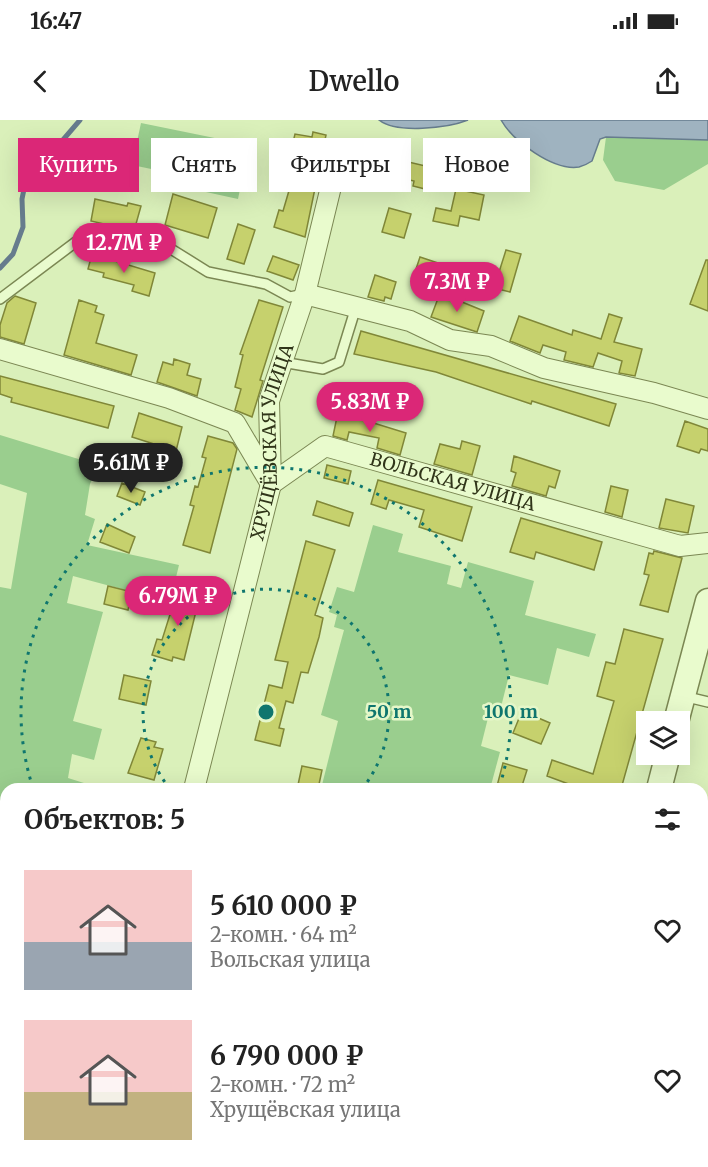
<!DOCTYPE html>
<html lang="ru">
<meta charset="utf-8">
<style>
:root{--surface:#fff;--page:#f2f2f2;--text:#222;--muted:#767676;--accent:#db2777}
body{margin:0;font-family:Merriweather,serif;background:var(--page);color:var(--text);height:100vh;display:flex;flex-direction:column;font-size:22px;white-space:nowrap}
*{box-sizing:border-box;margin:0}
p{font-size:20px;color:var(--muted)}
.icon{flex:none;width:33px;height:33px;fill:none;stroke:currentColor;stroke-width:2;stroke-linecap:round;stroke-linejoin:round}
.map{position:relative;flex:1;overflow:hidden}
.drawer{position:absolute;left:0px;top:663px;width:708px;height:384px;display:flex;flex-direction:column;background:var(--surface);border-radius:18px 18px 0 0;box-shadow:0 6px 24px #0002}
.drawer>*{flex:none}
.guide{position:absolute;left:18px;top:18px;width:672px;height:54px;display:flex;gap:12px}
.controls{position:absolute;left:636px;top:591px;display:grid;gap:12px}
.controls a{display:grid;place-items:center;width:54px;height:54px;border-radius:0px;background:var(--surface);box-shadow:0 6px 24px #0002;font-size:30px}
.price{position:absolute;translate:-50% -51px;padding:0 14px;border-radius:21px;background:var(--accent);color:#fff;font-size:20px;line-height:39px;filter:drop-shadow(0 2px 3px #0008)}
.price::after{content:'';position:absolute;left:50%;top:36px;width:18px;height:14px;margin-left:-9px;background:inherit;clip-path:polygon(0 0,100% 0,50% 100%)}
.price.selected{background:#222;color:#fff}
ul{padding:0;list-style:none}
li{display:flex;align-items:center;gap:18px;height:150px;padding:0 24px}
li span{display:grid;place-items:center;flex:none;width:168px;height:120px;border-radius:0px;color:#555}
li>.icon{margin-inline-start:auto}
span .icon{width:72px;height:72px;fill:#fffc;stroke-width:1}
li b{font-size:26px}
h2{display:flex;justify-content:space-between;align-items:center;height:72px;padding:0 24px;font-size:26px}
.chip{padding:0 21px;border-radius:0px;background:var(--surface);box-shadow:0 6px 24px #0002;font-size:21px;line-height:54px}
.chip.selected{background:var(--accent);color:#fff}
.status{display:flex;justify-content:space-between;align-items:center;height:42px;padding:0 30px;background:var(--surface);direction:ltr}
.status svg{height:16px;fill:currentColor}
header{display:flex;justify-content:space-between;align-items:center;height:78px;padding:0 24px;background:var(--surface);font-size:27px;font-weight:600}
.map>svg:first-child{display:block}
</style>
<div class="status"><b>16:47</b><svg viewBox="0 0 49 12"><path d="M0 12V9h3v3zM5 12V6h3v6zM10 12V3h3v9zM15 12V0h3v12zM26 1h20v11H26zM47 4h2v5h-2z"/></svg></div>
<header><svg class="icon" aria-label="back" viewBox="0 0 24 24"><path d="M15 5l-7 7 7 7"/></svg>Dwello<svg class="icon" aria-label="share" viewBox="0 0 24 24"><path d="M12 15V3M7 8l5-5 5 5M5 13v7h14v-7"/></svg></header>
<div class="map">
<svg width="708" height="1047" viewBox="0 0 708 1047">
<rect width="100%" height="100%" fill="#daf0ba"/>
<path fill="#9ace8e" d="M141,3L249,25L238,79L183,67L185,56L132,45Z
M606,17L708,20V44L664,70L615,61L603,40Z
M0,315L98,345L90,364L85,395L95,399L87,425L179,445L170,482L73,456L67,483L103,492L73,601L102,609L94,640L72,634L68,658L103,669H6V771L0,769V467L11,469L27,373L0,364Z
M373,405L403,414L398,432L451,446L447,464L461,468L468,442L534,461L525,495L596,514L589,537L557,528L548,565L509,555L501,587L491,586L481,626L500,632L490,669H321L338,601L321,595L344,510L334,507L337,495L329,492L337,467L354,472Z"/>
<path fill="#9fb3c0" stroke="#667c8d" stroke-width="1.5" d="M379,0H468C448,8 396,14 379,0Z
M501,0H708V20L606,17L600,19L592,41C589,43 583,46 579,47C553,51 513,21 501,0Z"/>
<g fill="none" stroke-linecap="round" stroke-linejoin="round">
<path stroke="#667c8d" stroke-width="5" d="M0,148L13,134L23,107L22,79L25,64L80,0"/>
</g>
<path fill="#c6d16d" stroke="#808738" stroke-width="1.5" d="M313,12L326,15L305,117L274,107L279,90L283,91L293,57L285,55L295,14L312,17Z
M400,40L434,48L429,70L413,66L414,61L397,57Z
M456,69L484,75L479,100L460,96L458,106L433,101L436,88L451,91Z
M173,74L217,88L208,118L165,105Z
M95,79L127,86L128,83L141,86L134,111L91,101Z
M389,88L411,94L404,118L382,112Z
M238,104L255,110L244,144L227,139Z
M506,130L521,134L510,172L494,168Z
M92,134L155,153L149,176L132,171L134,165L103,157L104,153L88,149Z
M273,136L299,145L293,160L267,151Z
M420,137L441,144L434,165L413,158Z
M706,140H708V191L690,184Z
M375,155L396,162L391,179L385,177L384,181L368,177Z
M440,173L484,191L477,212L431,197Z
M15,176L36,183L24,224L0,217V205L7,183Z
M79,180L97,186L95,192L104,195L96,223L137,235L131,255L64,235Z
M259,180L283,187L260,260L263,261L252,297L235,290L241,269L235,267L243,235L240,234Z
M609,194L622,198L614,222L642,229L635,256L619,253L622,241L598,233L593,247L564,240L566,232L543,225L540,233L510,221L519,196L572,215L573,210L601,219Z
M361,211L616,284L609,306L532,281L531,284L436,252L354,234Z
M174,239L190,244L187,255L201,259L197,276L157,262L163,242L173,245Z
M0,256L114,286L108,308L11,282L12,278L0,274Z
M338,292L406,313L400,335L377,328L379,318L349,312L347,320L333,316Z
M139,293L182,307L176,331L132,317Z
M685,301L708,309V331L701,329L699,333L677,326Z
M208,316L233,323L237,329L210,433L183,425L194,386L190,385L195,366L198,367L206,338L202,337Z
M462,321L480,326L472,355L434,344L440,324L460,329Z
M514,336L560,351L555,368L549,366L546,376L512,366L516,353L511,351Z
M327,345L351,351L348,364L324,358Z
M378,360L472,387L462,421L419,407L424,390L389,380L386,389L371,384Z
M122,363L145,372L140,385L117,376Z
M611,366L628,370L622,397L605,392Z
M666,379L694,386L688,413L659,408Z
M317,381L353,393L349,406L313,395Z
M521,398L602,422L594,450L536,432L534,439L510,432Z
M107,404L135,417L129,433L100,422Z
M306,421L335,430L315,495L323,498L319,517L308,553L301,552L293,583L286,581L279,608L284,609L280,626L255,620L269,565L282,568L288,542L275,540Z
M654,431L682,438L668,492L640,485L649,455L644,454L649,433L653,434Z
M108,466L132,472L128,490L104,484Z
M178,469L200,475L184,540L173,537L172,541L152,535L157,519L162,520Z
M624,509L663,519L621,669H582L547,656L552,640L593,654L614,581L597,576L606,542L615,544Z
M124,555L151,561L146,585L119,579Z
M522,591L550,603L541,624L513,613Z
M141,618L156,622L154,627L163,629L154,660L128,653Z
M503,643L527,650L521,669L497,666Z
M302,646L322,650L318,669L298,665Z"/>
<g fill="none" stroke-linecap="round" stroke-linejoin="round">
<g stroke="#7b8753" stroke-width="12">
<path id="service" d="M0,179L77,121L163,124L208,152L266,164L290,177L304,174
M282,242L323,249L339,242L356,187
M683,576L708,582"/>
</g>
<g stroke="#7b8753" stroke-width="22">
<g id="minor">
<path d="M305,174L410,201L450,220L491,226L544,248L654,273L708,289"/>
<path id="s1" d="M0,229L169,278L235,303L271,364L325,326L680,426L708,423"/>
<path id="s2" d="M194,669L271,364L269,281L305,174L336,46"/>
<path d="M101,1047L102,1041"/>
<path d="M558,1047L560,1041"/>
</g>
</g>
<g stroke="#7b8753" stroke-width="27">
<path id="tertiary" d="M676,602L708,481
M659,669L668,634
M0,874L6,875
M699,1041L708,1043"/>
</g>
<use href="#service" stroke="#e9fbcd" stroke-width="9"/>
<use href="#minor" stroke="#e9fbcd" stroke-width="20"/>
<use href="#tertiary" stroke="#e9fbcd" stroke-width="24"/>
</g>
<g fill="none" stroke="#0f766e" stroke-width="3" stroke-dasharray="3 6">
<path d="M170 669A123 123 0 1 1 362 669"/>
<path d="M33 668A245 245 0 1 1 499 668"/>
</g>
<g text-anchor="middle" stroke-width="5" stroke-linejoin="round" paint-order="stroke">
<g font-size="18" fill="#303519" stroke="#e5f7c9">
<text dy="6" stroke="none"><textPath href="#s2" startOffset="357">ХРУЩЁВСКАЯ УЛИЦА</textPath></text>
<text dy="6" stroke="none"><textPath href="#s1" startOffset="516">ВОЛЬСКАЯ УЛИЦА</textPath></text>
</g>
</g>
<circle cx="266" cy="592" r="9" fill="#0f766e" stroke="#e5f7c9" stroke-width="3"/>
<g font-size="18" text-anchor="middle" font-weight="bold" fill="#0f766e" stroke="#e5f7c9" stroke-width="5" stroke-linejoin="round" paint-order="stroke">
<text x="389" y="598">50 m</text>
<text x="511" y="598">100 m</text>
</g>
</svg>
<div class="controls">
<a><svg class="icon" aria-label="layers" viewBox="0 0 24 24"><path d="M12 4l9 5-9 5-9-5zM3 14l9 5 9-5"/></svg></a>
</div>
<b class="price" style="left:124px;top:154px">12.7M ₽</b>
<b class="price" style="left:457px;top:193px">7.3M ₽</b>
<b class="price" style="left:370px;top:313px">5.83M ₽</b>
<b class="price selected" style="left:131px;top:374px">5.61M ₽</b>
<b class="price" style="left:178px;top:507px">6.79M ₽</b>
<div class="guide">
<a class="chip selected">Купить</a>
<a class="chip">Снять</a>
<a class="chip">Фильтры</a>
<a class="chip">Новое</a>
</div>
<section class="drawer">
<h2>Объектов: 5<svg class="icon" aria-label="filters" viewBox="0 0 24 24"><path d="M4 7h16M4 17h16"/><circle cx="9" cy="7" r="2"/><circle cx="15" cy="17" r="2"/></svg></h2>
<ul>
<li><span style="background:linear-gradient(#f6c9c9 60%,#9aa5b1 0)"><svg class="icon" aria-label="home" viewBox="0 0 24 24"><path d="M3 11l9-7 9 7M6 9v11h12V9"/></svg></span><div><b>5 610 000 ₽</b><p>2-комн. · 64 m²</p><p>Вольская улица</p></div><svg class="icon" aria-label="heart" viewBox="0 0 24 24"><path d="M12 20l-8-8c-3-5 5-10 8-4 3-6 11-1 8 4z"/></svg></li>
<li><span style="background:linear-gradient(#f6c9c9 60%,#c2b280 0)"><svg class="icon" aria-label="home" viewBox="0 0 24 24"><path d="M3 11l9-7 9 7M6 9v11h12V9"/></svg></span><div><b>6 790 000 ₽</b><p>2-комн. · 72 m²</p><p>Хрущёвская улица</p></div><svg class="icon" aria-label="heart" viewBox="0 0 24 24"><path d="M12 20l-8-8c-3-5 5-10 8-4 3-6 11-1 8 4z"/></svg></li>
</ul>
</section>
</div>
